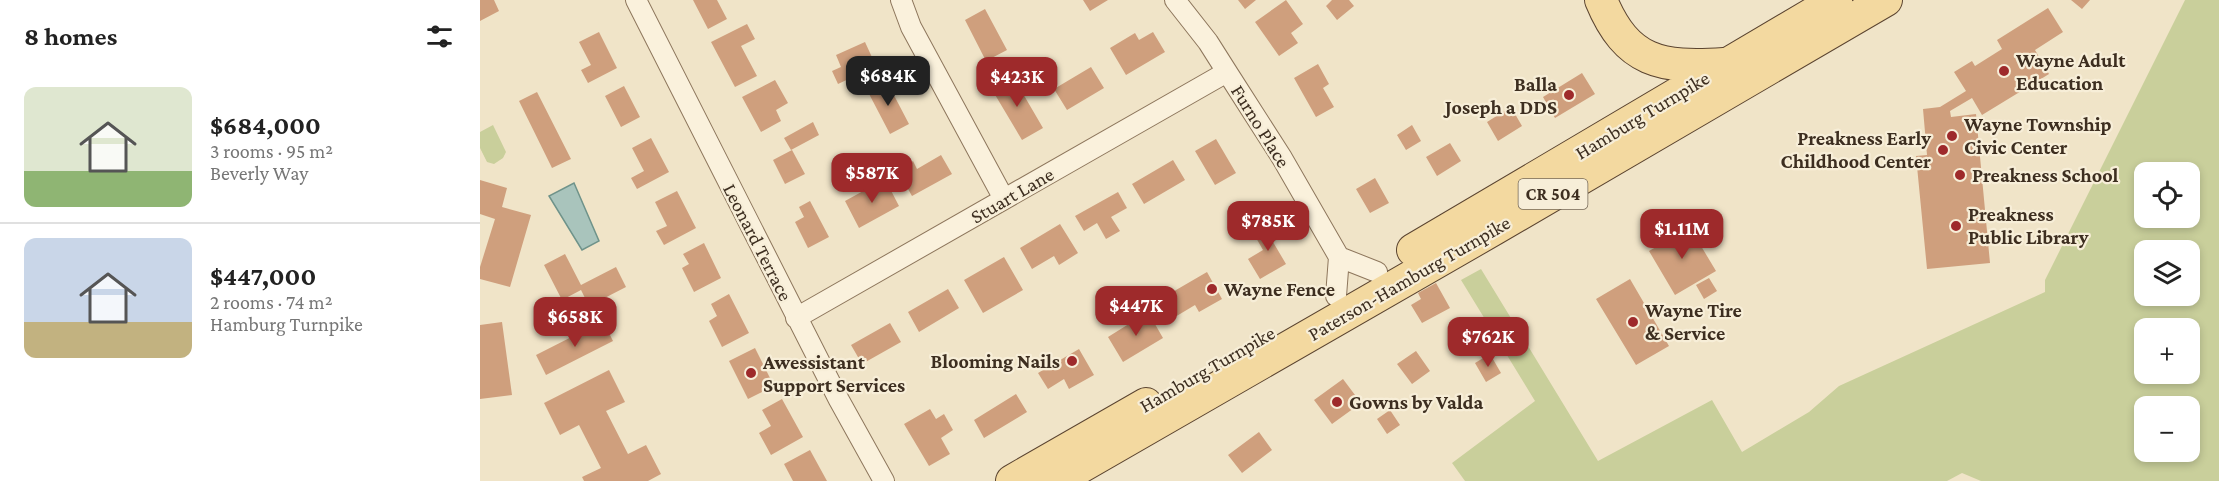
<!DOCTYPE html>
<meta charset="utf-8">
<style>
:root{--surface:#fff;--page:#f6f6f6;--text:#222;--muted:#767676;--line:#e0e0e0;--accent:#9e2a2b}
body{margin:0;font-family:"Crimson Pro",serif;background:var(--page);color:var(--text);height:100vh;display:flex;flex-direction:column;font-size:22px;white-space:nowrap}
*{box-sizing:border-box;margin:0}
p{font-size:20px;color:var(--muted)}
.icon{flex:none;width:33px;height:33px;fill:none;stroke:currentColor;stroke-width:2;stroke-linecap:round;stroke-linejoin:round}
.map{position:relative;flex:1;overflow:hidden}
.side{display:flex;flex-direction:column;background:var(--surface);width:480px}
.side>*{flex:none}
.tools{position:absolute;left:1654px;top:162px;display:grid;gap:12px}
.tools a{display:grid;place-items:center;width:66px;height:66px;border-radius:12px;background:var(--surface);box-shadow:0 3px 9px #0003;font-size:30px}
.price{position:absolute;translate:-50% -51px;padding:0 14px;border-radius:12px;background:var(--accent);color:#fff;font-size:20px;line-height:39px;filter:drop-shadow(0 2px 3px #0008)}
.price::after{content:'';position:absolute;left:50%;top:36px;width:18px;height:14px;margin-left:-9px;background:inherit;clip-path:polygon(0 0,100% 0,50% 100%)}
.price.active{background:#222;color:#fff}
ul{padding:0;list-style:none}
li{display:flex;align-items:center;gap:18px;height:150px;padding:0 24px}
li+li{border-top:2px solid var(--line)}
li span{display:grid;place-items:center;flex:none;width:168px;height:120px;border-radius:12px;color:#555}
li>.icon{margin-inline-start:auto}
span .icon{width:72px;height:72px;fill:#fffc;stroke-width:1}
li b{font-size:26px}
h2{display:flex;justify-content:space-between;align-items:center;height:72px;padding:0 24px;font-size:26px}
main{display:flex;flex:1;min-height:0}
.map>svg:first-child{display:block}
</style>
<main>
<section class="side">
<h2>8 homes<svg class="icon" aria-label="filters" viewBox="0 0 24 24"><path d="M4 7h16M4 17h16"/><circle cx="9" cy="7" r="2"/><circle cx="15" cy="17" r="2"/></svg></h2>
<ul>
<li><span style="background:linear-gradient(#dfe7d0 70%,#8fb573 0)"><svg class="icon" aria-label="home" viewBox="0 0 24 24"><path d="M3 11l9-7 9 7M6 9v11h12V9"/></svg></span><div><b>$684,000</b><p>3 rooms · 95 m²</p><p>Beverly Way</p></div></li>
<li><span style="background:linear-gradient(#c9d6e8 70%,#c2b280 0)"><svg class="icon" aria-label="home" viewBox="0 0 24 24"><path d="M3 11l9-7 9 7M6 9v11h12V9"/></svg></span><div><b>$447,000</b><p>2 rooms · 74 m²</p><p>Hamburg Turnpike</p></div></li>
</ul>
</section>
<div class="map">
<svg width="1739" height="481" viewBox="0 0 1739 481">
<rect width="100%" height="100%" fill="#f0e4c8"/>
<path fill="#c9cf9b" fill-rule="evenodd" d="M1705,0H1739V481H1501L1482,473L1467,481H985L972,463L1055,401L981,280L1001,269L1118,461L1232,400L1262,452L1329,412L1359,386L1565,292V280ZM1665,172H1710V218H1665ZM1665,250H1710V296H1665ZM1665,328H1710V374H1665ZM1665,406H1710V452H1665Z
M13,125L26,152L23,158L14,164L7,162L0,148V132Z"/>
<path fill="#a9c4bc" stroke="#6f938a" stroke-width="1.5" d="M94,183L119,241L102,250L69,196Z"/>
<path fill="#cf9f7d" d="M0,0H14L19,11L0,21Z
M213,0H237L247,19L228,29Z
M603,0H628L610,11Z
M758,0H776L765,9Z
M806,0L823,24L811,33L818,43L799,56L775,22Z
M852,0H869L874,6L857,20L846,6Z
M1591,0H1610L1602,9Z
M1568,8L1583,32L1555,50L1569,74L1502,115L1492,98L1470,111L1471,117L1496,114L1510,263L1447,269L1436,156L1447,155L1443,109L1460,107L1486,91L1474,72L1492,61L1495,66L1522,49L1517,40Z
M505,9L527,50L506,61L485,20Z
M267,24L275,39L261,46L277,76L255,87L231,42Z
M119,32L137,68L108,83L101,70L111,65L99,42Z
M673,32L685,52L646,75L630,48L655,33L659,40Z
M385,42L396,66L358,84L352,71L361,67L356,55Z
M838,64L849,84L843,88L854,107L836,117L814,78Z
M611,67L624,88L587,110L574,89Z
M1102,73L1115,94L1075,118L1063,97Z
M532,75L563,128L542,140L511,88Z
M295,80L308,103L296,110L301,121L281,132L262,97Z
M406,80L429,124L410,134L387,90Z
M144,86L160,117L141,127L125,96Z
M57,92L91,159L72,168L39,101Z
M1031,107L1042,126L1018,141L1007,122Z
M333,122L339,135L311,150L304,138Z
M932,125L941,141L926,150L917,135Z
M171,138L189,172L157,189L151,178L164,171L152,148Z
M736,139L756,173L735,185L715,151Z
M970,143L981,161L957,176L946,157Z
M312,150L325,174L305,184L293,160Z
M461,155L472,174L432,196L417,170L433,161L437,169Z
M693,160L705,180L664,204L652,184Z
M895,178L909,203L890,213L876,189Z
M405,179L419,206L379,228L365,201Z
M0,180L27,188L22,207L51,215L30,287L0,279V267L15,219L0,214Z
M197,191L216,228L184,245L176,231L187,226L175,202Z
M638,192L647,208L631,217L640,231L626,239L617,223L604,231L595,216Z
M330,201L349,237L328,248L315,222L324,217L319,207Z
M799,222L806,234L793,242L806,264L780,279L768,259L783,250L775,236Z
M580,224L598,253L579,265L574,256L552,269L540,248Z
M1209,226L1236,271L1195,295L1169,251L1183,243L1181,240L1194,232L1196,235Z
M224,243L241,278L214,292L202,268L209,264L203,254Z
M85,254L101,285L136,267L146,287L109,306L101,290L82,300L64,265Z
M524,257L543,290L503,313L484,280Z
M727,272L742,299L719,312L715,305L695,317L684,297Z
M1229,278L1237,291L1224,299L1216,285Z
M1150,279L1189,346L1156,365L1116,299Z
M956,283L970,308L942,323L931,305L941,299L938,293Z
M468,289L479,308L439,332L428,312Z
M249,294L269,333L242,347L229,321L237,316L231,304Z
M641,297L645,304L627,314L623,307Z
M668,312L683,338L643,362L628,337Z
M123,321L133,341L66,375L56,355Z
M22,322L32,395L0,399V325Z
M410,323L421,342L382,364L371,345Z
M275,348L294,386L268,399L249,361Z
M599,349L614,375L589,389L584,379L568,389L558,373Z
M936,351L950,371L932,384L917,364Z
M1010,354L1021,373L1006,382L995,363Z
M129,370L145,402L126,411L148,454L166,445L181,474L168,481H104L102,477L121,468L100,427L99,425L80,435L64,403Z
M863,379L881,403L852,424L834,400Z
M536,394L547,412L504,438L494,420Z
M302,399L323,437L291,455L279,433L291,426L282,410Z
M450,409L456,419L464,414L473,430L461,438L470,454L449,466L424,424Z
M910,410L920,425L907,434L897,419Z
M779,432L792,450L762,473L748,455Z
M330,450L347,481H313L304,464Z"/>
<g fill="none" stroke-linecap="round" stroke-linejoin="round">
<g stroke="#8d765c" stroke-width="22">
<path id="street" d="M156,0L359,400L404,481
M421,0L431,27L524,199
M695,0L728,42L747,72L802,158L859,257L856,296
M859,257L897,272
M316,318L747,72"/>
</g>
<g stroke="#5b4430" stroke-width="34">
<path id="primary" d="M1121,0C1147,63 1181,68 1244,64
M933,250L1356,0
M532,481L666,404
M576,481L1014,229L1406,0"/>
</g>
<use href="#street" stroke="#faf1dc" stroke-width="20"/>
<use href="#primary" stroke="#f3d9a0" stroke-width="32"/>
</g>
<g fill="#9e2a2b" stroke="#f7eed8" stroke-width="2">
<circle cx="1524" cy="71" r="6"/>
<circle cx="1089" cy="95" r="6"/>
<circle cx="1472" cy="136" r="6"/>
<circle cx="1463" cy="150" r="6"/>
<circle cx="1480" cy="175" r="6"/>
<circle cx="1476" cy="226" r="6"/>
<circle cx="732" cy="289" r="6"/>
<circle cx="1153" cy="322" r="6"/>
<circle cx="592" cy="361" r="6"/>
<circle cx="271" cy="373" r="6"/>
<circle cx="857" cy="402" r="6"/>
</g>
<g text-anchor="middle" stroke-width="4.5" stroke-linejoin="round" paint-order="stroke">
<rect fill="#f7eed8" stroke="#756857" stroke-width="1.5" x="1038.5" y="179" width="69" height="30" rx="4.5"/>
<g font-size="18" font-weight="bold" fill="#3d2e20">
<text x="1073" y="200">CR 504</text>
</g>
<g font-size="20" font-weight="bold" fill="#3d2e20" stroke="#f7eed8" text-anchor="start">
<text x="1536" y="67">Wayne Adult<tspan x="1536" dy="23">Education</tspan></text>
<text x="1077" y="91" text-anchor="end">Balla<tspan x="1077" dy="23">Joseph a DDS</tspan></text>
<text x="1484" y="131">Wayne Township<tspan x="1484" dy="23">Civic Center</tspan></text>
<text x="1451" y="145" text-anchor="end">Preakness Early<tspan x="1451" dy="23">Childhood Center</tspan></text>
<text x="1492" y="182">Preakness School</text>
<text x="1488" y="221">Preakness<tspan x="1488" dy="23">Public Library</tspan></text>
<text x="744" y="296">Wayne Fence</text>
<text x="1165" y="317">Wayne Tire<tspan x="1165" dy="23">&amp; Service</tspan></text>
<text x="580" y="368" text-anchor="end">Blooming Nails</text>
<text x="283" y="369">Awessistant<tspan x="283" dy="23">Support Services</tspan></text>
<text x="869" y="409">Gowns by Valda</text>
</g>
<g font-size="20" fill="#3d2e20" stroke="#f7eed8">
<text transform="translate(1162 115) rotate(-31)" y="7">Hamburg Turnpike</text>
<text transform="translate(781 126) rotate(58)" y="7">Furno Place</text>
<text transform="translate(532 195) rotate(-30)" y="7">Stuart Lane</text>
<text transform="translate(278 242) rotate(63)" y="7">Leonard Terrace</text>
<text transform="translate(929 278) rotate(-30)" y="7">Paterson-Hamburg Turnpike</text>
<text transform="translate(727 369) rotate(-30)" y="7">Hamburg Turnpike</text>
</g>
</g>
</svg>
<div class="tools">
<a><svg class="icon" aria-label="locate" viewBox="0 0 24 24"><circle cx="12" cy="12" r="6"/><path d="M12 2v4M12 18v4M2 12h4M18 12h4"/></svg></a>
<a><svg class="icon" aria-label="layers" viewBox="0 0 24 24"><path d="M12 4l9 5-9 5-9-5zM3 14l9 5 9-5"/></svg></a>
<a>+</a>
<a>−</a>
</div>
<b class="price active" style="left:408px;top:107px">$684K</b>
<b class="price" style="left:537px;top:108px">$423K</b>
<b class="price" style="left:392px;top:204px">$587K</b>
<b class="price" style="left:788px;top:252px">$785K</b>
<b class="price" style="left:1202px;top:260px">$1.11M</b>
<b class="price" style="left:656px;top:337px">$447K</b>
<b class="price" style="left:95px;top:348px">$658K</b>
<b class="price" style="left:1008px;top:368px">$762K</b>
</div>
</main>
